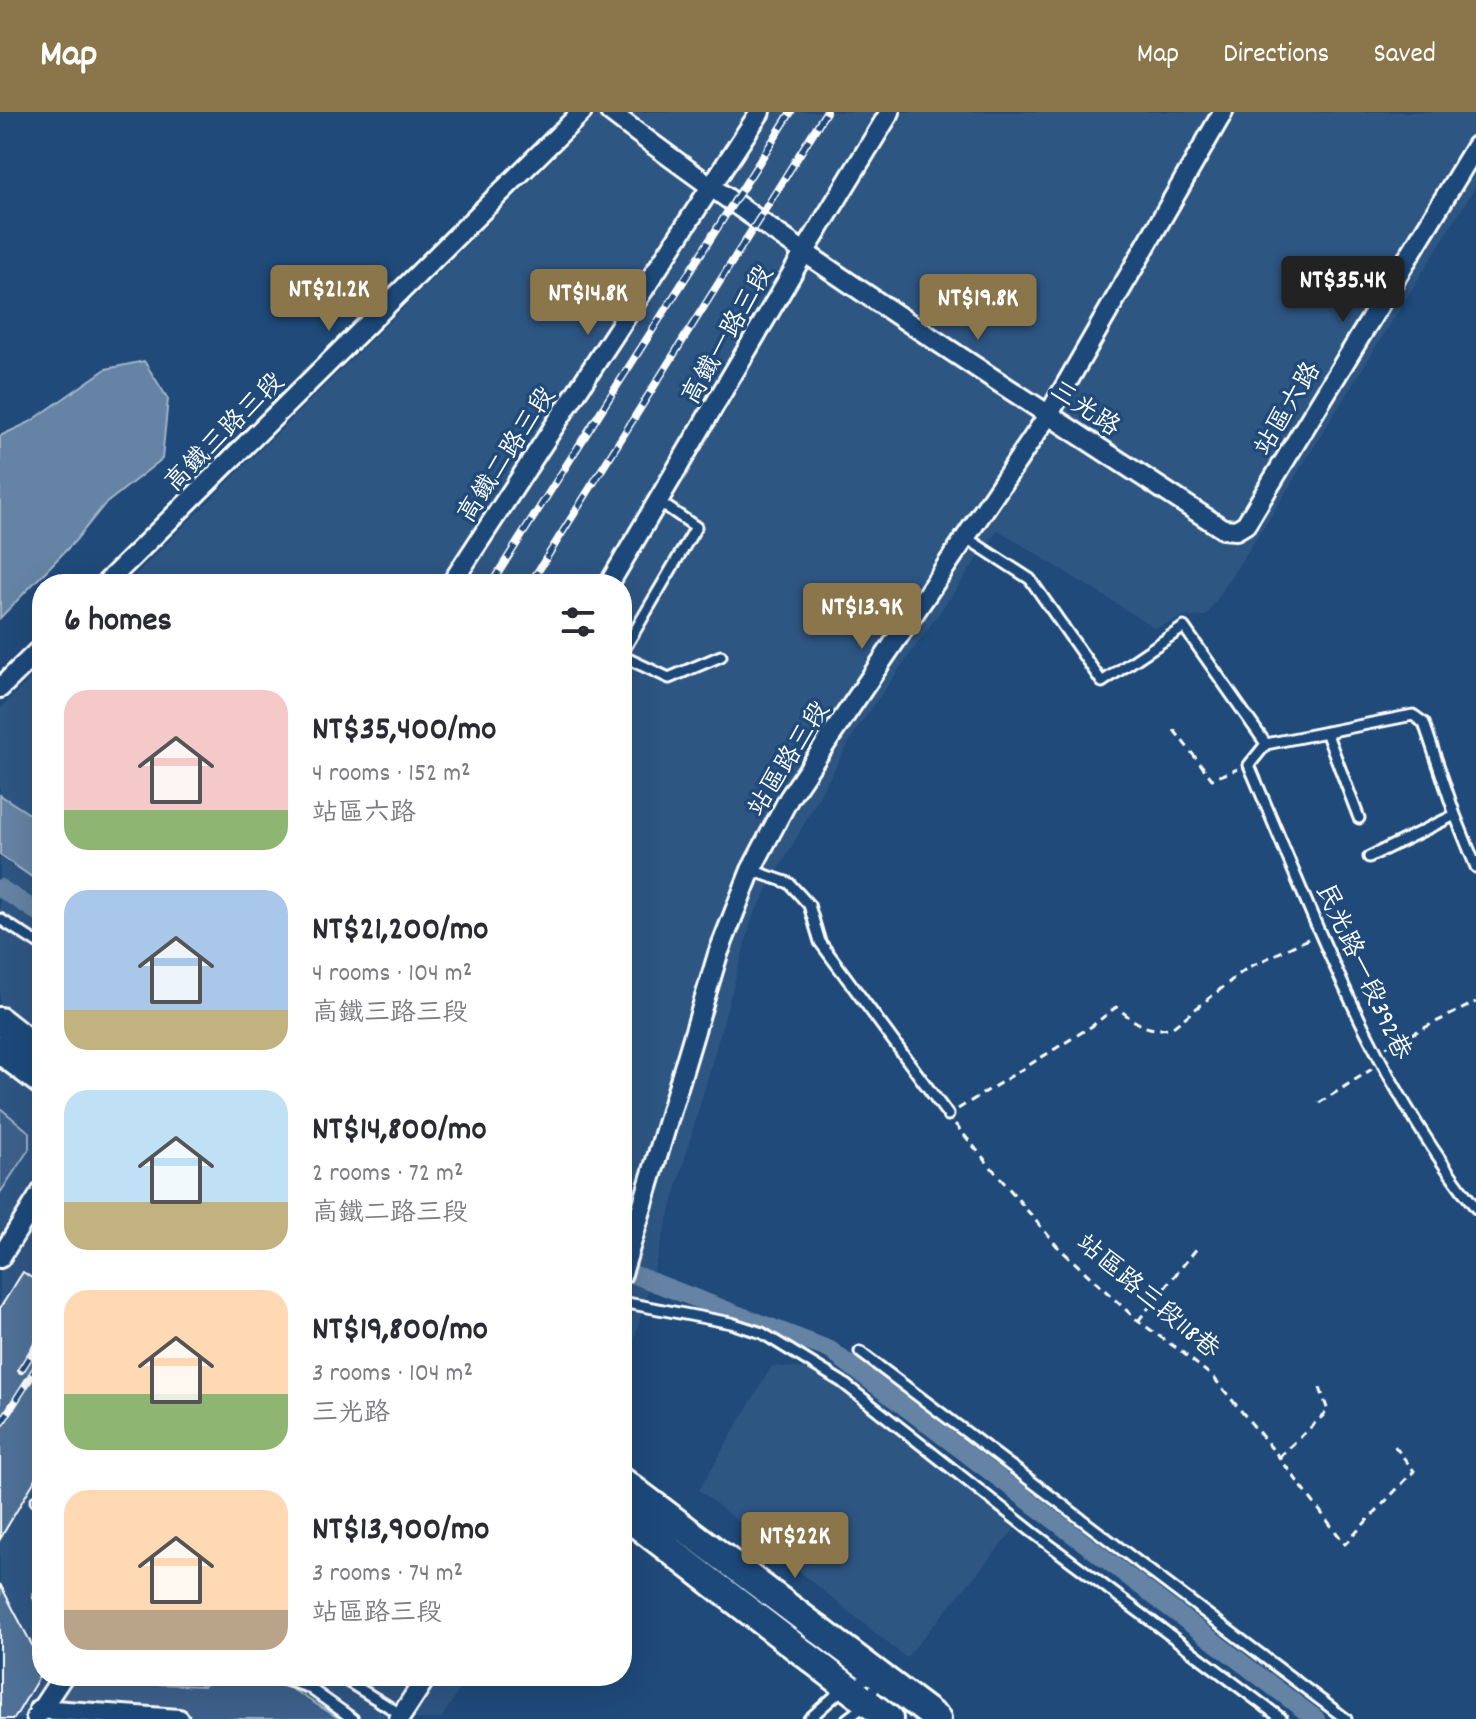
<!DOCTYPE html>
<meta charset="utf-8">
<style>
:root{--surface:#fff;--page:#f7f7f7;--text:#2b2b33;--muted:#7c7c81;--accent:#8a764a}
body{margin:0;font-family:Dekko,"LXGW WenKai TC",sans-serif;background:var(--page);color:var(--text);height:100vh;display:flex;flex-direction:column;font-size:30px;white-space:nowrap}
*{box-sizing:border-box;margin:0}
p{font-size:26px;color:var(--muted)}
.icon{flex:none;width:44px;height:44px;fill:none;stroke:currentColor;stroke-width:2;stroke-linecap:round;stroke-linejoin:round}
.map{position:relative;flex:1;overflow:hidden}
.details{position:absolute;left:32px;top:462px;width:600px;height:1112px;display:flex;flex-direction:column;background:var(--surface);border-radius:32px;box-shadow:0 8px 32px #0002}
.details>*{flex:none}
.price{position:absolute;translate:-50% -68px;padding:0 18px;border-radius:8px;background:var(--accent);color:#fff;font-size:26px;line-height:52px;filter:drop-shadow(0 2px 4px #0008)}
.price::after{content:'';position:absolute;left:50%;top:48px;width:24px;height:18px;margin-left:-12px;background:inherit;clip-path:polygon(0 0,100% 0,50% 100%)}
.price.current{background:#222;color:#fff}
ul{padding:0;list-style:none}
li{display:flex;align-items:center;gap:24px;height:200px;padding:0 32px}
li span{display:grid;place-items:center;flex:none;width:224px;height:160px;border-radius:24px;color:#555}
li>.icon{margin-inline-start:auto}
span .icon{width:96px;height:96px;fill:#fffc;stroke-width:1}
li b{font-size:34px}
h2{display:flex;justify-content:space-between;align-items:center;height:96px;padding:0 32px;font-size:34px}
header{display:flex;align-items:center;gap:48px;box-sizing:border-box;height:112px;padding:0 40px;background:var(--accent);color:#fff}
header strong{font-size:38px}
nav{display:flex;gap:44px;margin-inline-start:auto;font-size:28px}
.map>svg:first-child{display:block}
</style>
<header>
<strong>Map</strong>
<nav><a>Map</a><a>Directions</a><a>Saved</a></nav>
</header>
<div class="map">
<svg width="1476" height="1607" viewBox="0 0 1476 1607">
<rect width="100%" height="100%" fill="#1f4a7a"/>
<filter id="ink" filterUnits="userSpaceOnUse"><feTurbulence type="fractalNoise" baseFrequency=".0125" numOctaves="2"/><feDisplacementMap in="SourceGraphic" scale="16" xChannelSelector="R" yChannelSelector="G"/><feConvolveMatrix kernelMatrix="1 2 1 2 8 2 1 2 1" color-interpolation-filters="sRGB"/></filter>
<g filter="url(#ink)">
<path fill="#2e5683" d="M600,0H1476V74L1274,399L1206,504L1184,505L1155,516L998,418L856,618L753,804L622,1271V472H126Z
M42,555V1564H468L441,1607H0V597Z
M772,1254L812,1257L1016,1415L906,1546L699,1378Z"/>
<path fill="#3c618b" stroke="#9eb0c5" stroke-width="2" d="M0,996L29,1020V1037L0,1081Z
M69,1568L203,1574L213,1568L282,1571L340,1607H31Z"/>
<path fill="#6583a4" stroke="#a3b5c8" stroke-width="2" d="M144,249L168,287L162,347L104,393L75,429L0,506V324L30,310L106,257Z
M0,683L42,710V772L0,743Z"/>
<g fill="none" stroke-linecap="round" stroke-linejoin="round">
<path stroke="#6583a4" stroke-width="18" d="M0,776L42,803
M622,1158L830,1238L1316,1607"/>
</g>
<path fill="#507197" stroke="#fff" stroke-width="2" d="M23,1160L42,1173V1356L0,1427V1196Z
M0,1472L42,1552V1560L14,1607H0Z"/>
<g fill="none" stroke-linecap="round" stroke-linejoin="round">
<g stroke="#fff" stroke-width="15">
<path id="lane" d="M965,425L1030,467L1102,570L1184,515L1266,632
M622,541L696,415L658,389
M622,544L669,566L721,544
M1326,620L1359,706
M1266,632L1249,653C1313,803 1373,968 1476,1096
M1266,632L1413,603L1424,611L1455,703L1476,755
M1369,745L1455,703
M751,758L789,771L809,793L820,830L948,1003
M0,807L42,834
M622,1190L731,1211L762,1221L842,1270L1031,1419L1282,1607
M860,1240L1346,1607
M36,1389L42,1391
M42,1479L39,1483L42,1489
M273,1564L308,1575L353,1607
M339,1564L402,1603
M809,1607L845,1575L873,1565
M847,1607L868,1591L879,1565"/>
</g>
<g stroke="#fff" stroke-width="24">
<path id="street" d="M610,0C807,150 1017,281 1223,417L1236,418L1246,412L1476,34
M105,472L582,0
M451,472L760,0
M609,472L804,141L890,0
M0,576L42,535
M0,1146L42,1079
M622,1162L718,842L751,758L789,686L1049,302L1223,0
M39,1597L179,1607
M36,1605L63,1564
M399,1607L427,1564"/>
</g>
<g stroke="#fff" stroke-width="32">
<path id="secondary" d="M0,909L42,942
M0,938L42,970
M622,1369L937,1607
M622,1401L889,1607"/>
</g>
<path stroke="#fff" stroke-width="3" stroke-dasharray="8 6" stroke-linecap="butt" d="M1174,618L1212,667L1238,657
M1386,935L1476,890
M1319,991L1372,957
M958,997L1092,914L1116,895C1136,910 1146,922 1173,915L1247,856L1310,826
M955,1012L1057,1134L1138,1209L1182,1240L1214,1266L1279,1345L1345,1432L1414,1359L1393,1332
M1138,1209L1198,1135
M1279,1345L1328,1299L1319,1273"/>
<use href="#lane" stroke="#1f4a7a" stroke-width="9"/>
<use href="#street" stroke="#1f4a7a" stroke-width="18"/>
<use href="#secondary" stroke="#1f4a7a" stroke-width="26"/>
<g stroke="#fff" stroke-width="8">
<path id="rail" d="M491,472L791,0
M530,472L826,0
M21,1258L42,1225
M0,1313L42,1247"/>
</g>
<use href="#rail" stroke="#1f4a7a" stroke-width="5" stroke-dasharray="15" stroke-linecap="butt"/>
</g>
</g>
<g text-anchor="middle" stroke-width="7" stroke-linejoin="round" paint-order="stroke">
<g font-size="26" fill="#fff" stroke="#1f4a7a">
<text transform="translate(726 222) rotate(-60)" y="9">高鐵一路三段</text>
<text transform="translate(1086 295) rotate(34)" y="9">三光路</text>
<text transform="translate(1286 296) rotate(-59)" y="9">站區六路</text>
<text transform="translate(223 319) rotate(-45)" y="9">高鐵三路三段</text>
<text transform="translate(505 342) rotate(-57)" y="9">高鐵二路三段</text>
<text transform="translate(787 646) rotate(-58)" y="9">站區路三段</text>
<text transform="translate(1365 859) rotate(65)" y="9">民光路一段392巷</text>
<text transform="translate(1149 1183) rotate(40)" y="9">站區路三段118巷</text>
</g>
</g>
</svg>
<b class="price current" style="left:1343px;top:212px">NT$35.4K</b>
<b class="price" style="left:329px;top:221px">NT$21.2K</b>
<b class="price" style="left:588px;top:225px">NT$14.8K</b>
<b class="price" style="left:978px;top:230px">NT$19.8K</b>
<b class="price" style="left:862px;top:539px">NT$13.9K</b>
<b class="price" style="left:795px;top:1468px">NT$22K</b>
<section class="details">
<h2>6 homes<svg class="icon" aria-label="filters" viewBox="0 0 24 24"><path d="M4 7h16M4 17h16"/><circle cx="9" cy="7" r="2"/><circle cx="15" cy="17" r="2"/></svg></h2>
<ul>
<li><span style="background:linear-gradient(#f6c9c9 75%,#8fb573 0)"><svg class="icon" aria-label="home" viewBox="0 0 24 24"><path d="M3 11l9-7 9 7M6 9v11h12V9"/></svg></span><div><b>NT$35,400/mo</b><p>4 rooms · 152 m²</p><p>站區六路</p></div></li>
<li><span style="background:linear-gradient(#a9c7e8 75%,#c2b280 0)"><svg class="icon" aria-label="home" viewBox="0 0 24 24"><path d="M3 11l9-7 9 7M6 9v11h12V9"/></svg></span><div><b>NT$21,200/mo</b><p>4 rooms · 104 m²</p><p>高鐵三路三段</p></div></li>
<li><span style="background:linear-gradient(#bfe0f5 70%,#c2b280 0)"><svg class="icon" aria-label="home" viewBox="0 0 24 24"><path d="M3 11l9-7 9 7M6 9v11h12V9"/></svg></span><div><b>NT$14,800/mo</b><p>2 rooms · 72 m²</p><p>高鐵二路三段</p></div></li>
<li><span style="background:linear-gradient(#ffd9b3 65%,#8fb573 0)"><svg class="icon" aria-label="home" viewBox="0 0 24 24"><path d="M3 11l9-7 9 7M6 9v11h12V9"/></svg></span><div><b>NT$19,800/mo</b><p>3 rooms · 104 m²</p><p>三光路</p></div></li>
<li><span style="background:linear-gradient(#ffd9b3 75%,#b9a48a 0)"><svg class="icon" aria-label="home" viewBox="0 0 24 24"><path d="M3 11l9-7 9 7M6 9v11h12V9"/></svg></span><div><b>NT$13,900/mo</b><p>3 rooms · 74 m²</p><p>站區路三段</p></div></li>
</ul>
</section>
</div>
